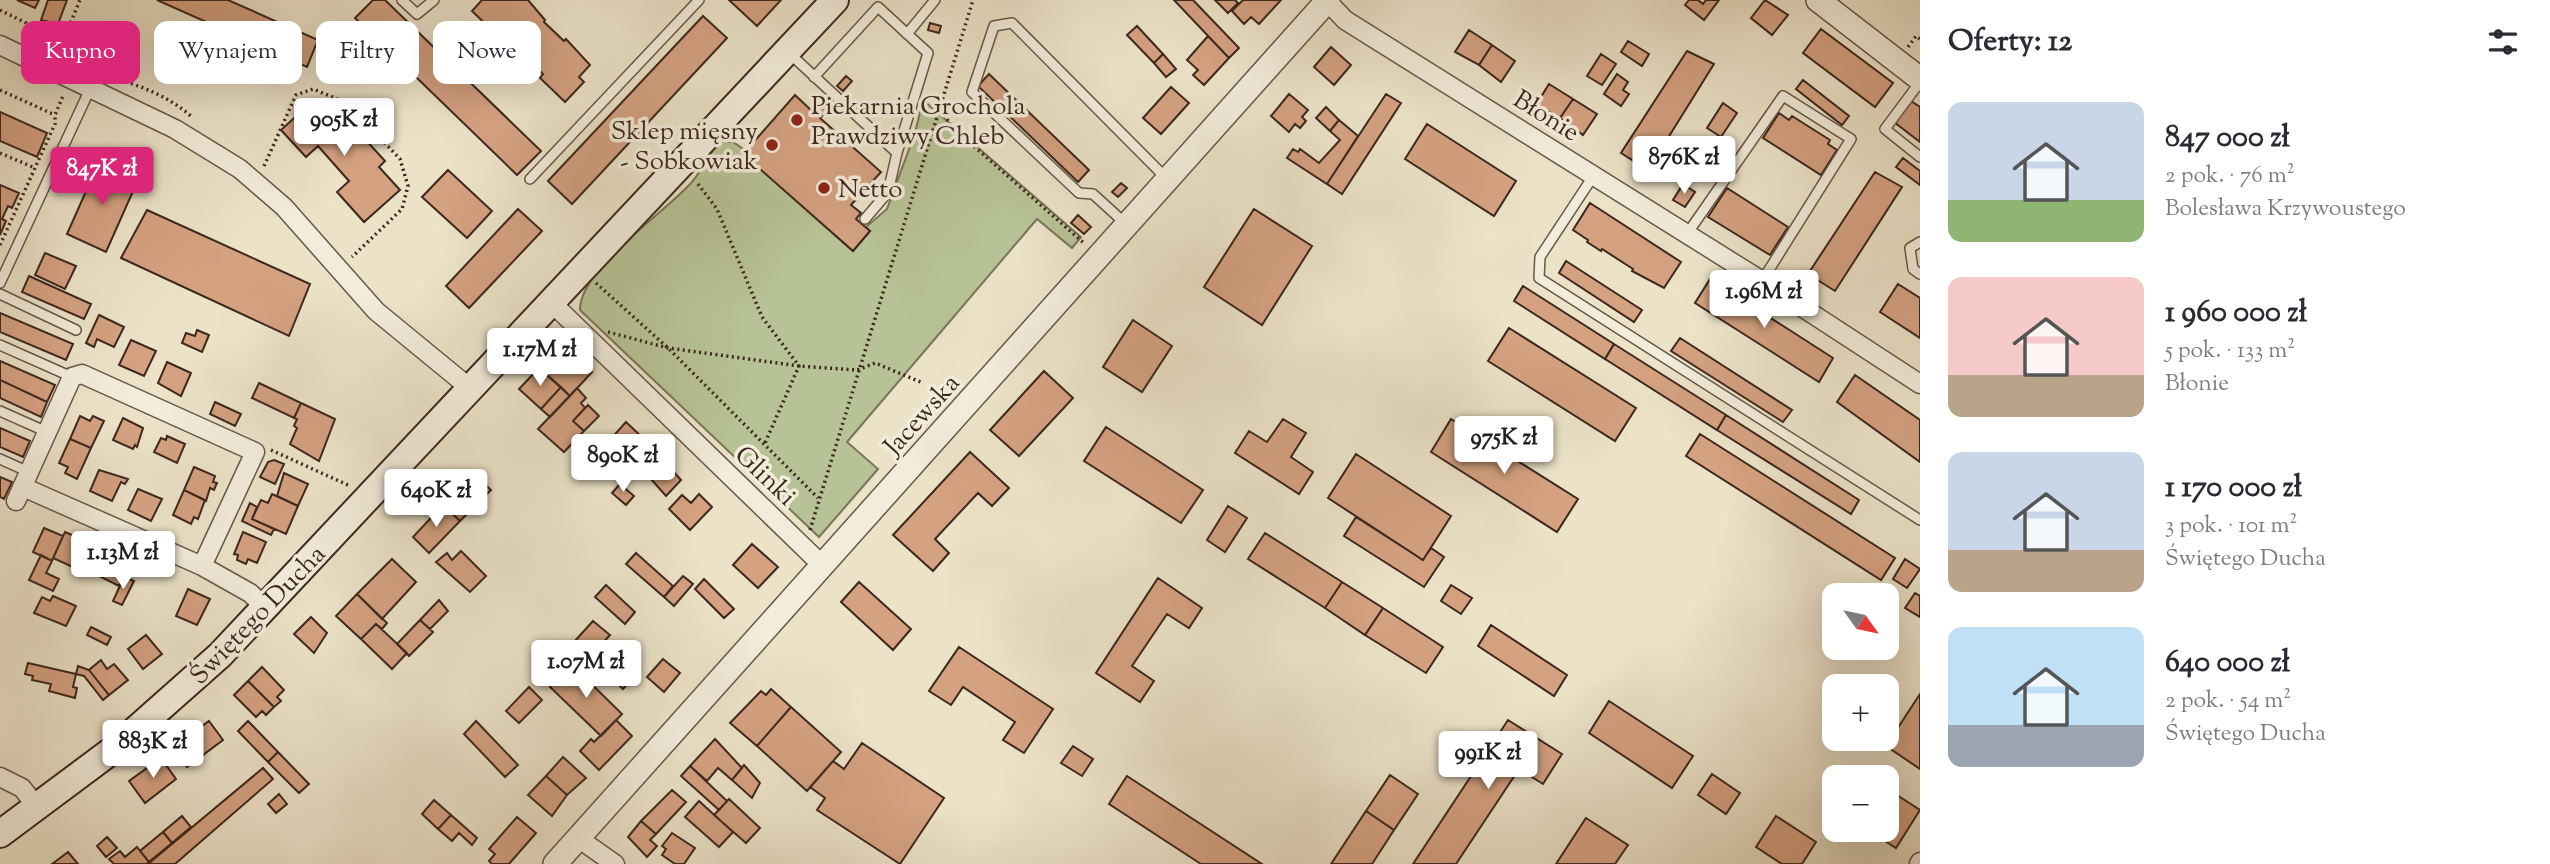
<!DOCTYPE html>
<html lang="pl">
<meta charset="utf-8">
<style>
:root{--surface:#fff;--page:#f2f2f3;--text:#2b2b33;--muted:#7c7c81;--accent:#db2777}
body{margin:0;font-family:"Sorts Mill Goudy",serif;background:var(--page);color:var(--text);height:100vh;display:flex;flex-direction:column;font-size:26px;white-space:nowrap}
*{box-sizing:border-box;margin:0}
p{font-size:23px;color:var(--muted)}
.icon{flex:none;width:38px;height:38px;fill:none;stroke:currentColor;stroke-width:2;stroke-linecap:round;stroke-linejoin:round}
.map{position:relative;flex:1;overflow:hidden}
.side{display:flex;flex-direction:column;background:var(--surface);width:630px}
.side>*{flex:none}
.guide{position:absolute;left:21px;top:21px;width:665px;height:63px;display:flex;gap:14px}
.needle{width:46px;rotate:123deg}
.fabs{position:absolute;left:1822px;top:583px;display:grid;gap:14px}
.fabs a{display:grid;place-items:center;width:77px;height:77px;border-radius:14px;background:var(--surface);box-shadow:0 7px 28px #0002;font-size:35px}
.price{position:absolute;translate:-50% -60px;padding:0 16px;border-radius:7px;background:#fff;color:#222;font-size:23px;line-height:46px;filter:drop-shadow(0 2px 4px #0008)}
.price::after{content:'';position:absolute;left:50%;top:42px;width:21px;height:16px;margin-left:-10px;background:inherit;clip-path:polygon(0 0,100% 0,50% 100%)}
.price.active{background:var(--accent);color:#fff}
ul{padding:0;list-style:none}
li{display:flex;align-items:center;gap:21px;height:175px;padding:0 28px}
li span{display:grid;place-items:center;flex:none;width:196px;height:140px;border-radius:14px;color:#555}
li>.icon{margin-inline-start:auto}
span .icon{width:84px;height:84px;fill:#fffc;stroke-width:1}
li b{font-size:30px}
h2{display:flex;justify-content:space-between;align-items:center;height:84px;padding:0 28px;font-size:30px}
.pill{padding:0 24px;border-radius:14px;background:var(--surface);box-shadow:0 7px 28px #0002;font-size:24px;line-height:63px}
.pill.active{background:var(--accent);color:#fff}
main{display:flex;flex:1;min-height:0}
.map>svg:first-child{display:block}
</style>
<main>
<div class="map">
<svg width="1920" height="864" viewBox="0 0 1920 864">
<rect width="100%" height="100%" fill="#ebe2c8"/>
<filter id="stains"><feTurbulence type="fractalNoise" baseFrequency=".00286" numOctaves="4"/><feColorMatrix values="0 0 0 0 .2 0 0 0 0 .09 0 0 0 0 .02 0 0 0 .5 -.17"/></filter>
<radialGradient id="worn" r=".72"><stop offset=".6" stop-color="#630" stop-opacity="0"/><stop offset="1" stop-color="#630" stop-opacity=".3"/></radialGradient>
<path fill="#b7c396" stroke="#7a755a" stroke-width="2" d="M923,100L1081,237L1072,248L1037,219L847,442L878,469L819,537L580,310C580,268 665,213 692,182C702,170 710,154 718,141L733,142L746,151L743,154L853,251L870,231L866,227L887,209L915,133Z"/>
<path fill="#d4a181" stroke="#3d271d" stroke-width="2" d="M17,0H39L35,8Z
M48,0H67L58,24L41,20Z
M157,0H228L318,40L307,67Z
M373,0H385L541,151L517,175L355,18Z
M482,0H528L545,20L544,22L564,41L566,39L590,65L579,77L584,82L565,102L540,78L543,74L536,67L539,64L528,53L526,56L500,32L497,35L472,11Z
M729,0H781L757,26Z
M1174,0H1193L1239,48L1229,58Z
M1215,0H1235L1238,3L1228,13Z
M1243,0H1281L1259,24L1251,17L1244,24L1232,11Z
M1689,0H1698L1703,4L1706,0H1719L1704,20L1685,5Z
M1765,0L1788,15L1772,35L1751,18Z
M703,16L727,38L572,204L548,181Z
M930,23L941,26L939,33L928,30Z
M1137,26L1163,54L1154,63L1127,35Z
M1821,29L1893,83L1875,107L1803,53Z
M1469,30L1492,45L1479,65L1455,52Z
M1208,36L1229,58L1204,85L1193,75L1198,70L1187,60Z
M1628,41L1649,54L1642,66L1621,52Z
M1492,45L1515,61L1501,82L1479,65Z
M1331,47L1351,65L1334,85L1314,67Z
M1687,51L1714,64L1648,170L1621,153Z
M1163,54L1176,69L1166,77L1154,63Z
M1601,54L1616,64L1602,85L1587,76Z
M989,74L1089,170L1078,182L978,86Z
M1617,74L1628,82L1623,90L1629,94L1621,106L1604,94Z
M846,76L852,81L843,91L837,86Z
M1803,80L1849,116L1842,125L1796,89Z
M1549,84L1573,99L1560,118L1536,105Z
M1171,87L1189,103L1161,134L1143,118Z
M1289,94L1308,110L1302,117L1306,121L1300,128L1295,124L1289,132L1271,116Z
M1386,94L1401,103L1342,194L1327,184Z
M795,95L812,111L821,101L829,109L820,118L881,172L851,205L861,213L856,219L870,231L853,251L743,154Z
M315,99L336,122L344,116L385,161L379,167L400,190L364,222L337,192L349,181L318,146L306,157L281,130Z
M1573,99L1597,114L1583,135L1560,118Z
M1911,101L1920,107V142L1894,122Z
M1723,103L1737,113L1721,137L1707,128Z
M1326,107L1339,120L1330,131L1316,118Z
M0,112L47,133L37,157L0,141Z
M1779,113L1789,120L1792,116L1830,140L1828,144L1837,150L1821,175L1763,138Z
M1339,120L1358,136L1327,184L1287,158L1293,149L1298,152L1300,149L1319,163L1340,140L1330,131Z
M1427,124L1516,181L1494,216L1405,159Z
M1903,158L1920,171V185L1896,167Z
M99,162L138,180L106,252L67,234Z
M448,170L492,211L467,238L422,197Z
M1875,172L1902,187L1835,291L1808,274Z
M1121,183L1127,188L1118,197L1112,192Z
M1683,184L1695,192L1685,207L1673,200Z
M0,185L19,193L12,208L8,206L2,219L6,221L0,235Z
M1727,188L1788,227L1770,255L1708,217Z
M1590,203L1681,262L1664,288L1632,271L1633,269L1602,249L1601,251L1587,242L1588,240L1573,230Z
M518,209L542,231L469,308L446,286Z
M1254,209L1312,246L1262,325L1204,287Z
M147,210L310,284L289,336L121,258Z
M1078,215L1091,227L1084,234L1071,223Z
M45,253L76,266L65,289L35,275Z
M1566,261L1642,310L1634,322L1559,273Z
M29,276L91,304L84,319L22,292Z
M1710,279L1833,358L1819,382L1695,303Z
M1898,284L1920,298V338L1880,312Z
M1523,286L1614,344L1605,359L1514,301Z
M0,313L73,344L66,360L0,332Z
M99,315L124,327L114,347L97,339L94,347L86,343Z
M1133,320L1172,346L1142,392L1103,367Z
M1509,328L1636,408L1615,441L1488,361Z
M197,330L209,335L202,352L182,343L186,333L195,336Z
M1680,338L1792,410L1783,422L1671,351Z
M131,340L156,351L144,376L119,365Z
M562,343L592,372L570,396L539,368Z
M1614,344L1726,415L1717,430L1605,359Z
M0,361L55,385L47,402L0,380Z
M167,362L191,373L181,396L158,383Z
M539,368L561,387L541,409L519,389Z
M1044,371L1073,398L1019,456L990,430Z
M1855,375L1920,420V462L1837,402Z
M0,380L47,402L41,417L0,398Z
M259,383L301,403L294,418L252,398Z
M561,387L570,396L550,417L541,409Z
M577,388L586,398L581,403L585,408L573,421L584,431L564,452L538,429Z
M215,402L241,414L235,426L210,414Z
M301,403L335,419L319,461L290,444L297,428L294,426L297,419L294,418Z
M588,405L599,416L584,431L573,421Z
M1726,415L1859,500L1851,514L1717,430Z
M80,416L90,421L93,416L104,421L91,448L70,439Z
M123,418L143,428L137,447L135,445L133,449L113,440Z
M1283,419L1306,433L1291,457L1313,472L1299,494L1235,453L1249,431L1267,442Z
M1451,419L1578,499L1557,532L1431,452Z
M626,422L645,440L620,467L601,450Z
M1106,427L1203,490L1181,523L1084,461Z
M0,428L30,441L23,457L0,447Z
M1700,434L1895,558L1881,580L1686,456Z
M167,436L185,444L177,463L154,452L161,438L166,440Z
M70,439L91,448L77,479L65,473L68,467L59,463Z
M970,452L1009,488L992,506L978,493L935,539L949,553L933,571L893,535Z
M658,454L681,480L666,496L643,470Z
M1356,454L1451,516L1423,560L1328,498Z
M274,460L284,464L275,484L260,477L268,462Z
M194,467L215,476L213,482L217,483L214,490L210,488L206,501L184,490Z
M99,470L128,479L125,484L121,482L112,501L90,491Z
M284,473L308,484L298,506L277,496Z
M474,474L491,490L460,521L443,505Z
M0,477L12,482L4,499L0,497Z
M620,484L634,496L626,505L612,493Z
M138,489L162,499L151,521L128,510Z
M184,490L205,500L198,519L194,517L191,524L173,515Z
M272,494L298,506L286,534L252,519L261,500L268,503Z
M699,494L712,507L690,530L669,509L682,495L691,503Z
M250,503L257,507L252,519L274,529L271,535L242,521Z
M443,505L460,521L429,553L413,537Z
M1228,506L1247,518L1225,552L1207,540Z
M1356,517L1423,560L1431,548L1444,557L1424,587L1344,536Z
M44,528L63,536L52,561L33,552Z
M65,532L90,543L77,569L53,558Z
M243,532L266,542L257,563L248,559L246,564L237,560L238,555L234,554Z
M1265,533L1342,582L1325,608L1248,559Z
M752,544L778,567L758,588L733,565Z
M103,547L131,561L119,586L97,575L101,565L95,563Z
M461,551L486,576L470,592L436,562L447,553L452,560Z
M636,553L673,586L664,597L626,564Z
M41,555L52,561L46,573L59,579L53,591L29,580Z
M392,559L416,582L382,619L357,594Z
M1905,559L1920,569L1907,588L1893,579Z
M683,576L693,584L674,606L664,597Z
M124,577L134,581L122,605L113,601Z
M1158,578L1202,608L1189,628L1167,614L1132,666L1154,681L1140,702L1096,673Z
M704,579L734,609L724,618L695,589Z
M859,582L911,629L893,650L841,602Z
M1342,582L1383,608L1365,635L1325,608Z
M606,585L635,612L625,624L595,597Z
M1451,585L1472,598L1461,614L1441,601Z
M188,589L210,599L197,625L176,616Z
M1915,593L1920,596V617L1905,608Z
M357,594L387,623L382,629L376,624L361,639L336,616Z
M53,596L76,606L66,626L34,613L42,597L50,601Z
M439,600L448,611L430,629L420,620Z
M1383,608L1443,647L1426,673L1365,635Z
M311,617L327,633L314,653L294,634Z
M420,620L433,632L409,656L397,644Z
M593,621L610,635L590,657L574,642Z
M376,624L407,653L392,669L361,639Z
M1491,625L1567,675L1554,696L1478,646Z
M91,627L111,637L107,645L87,635Z
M146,635L162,654L143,669L128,649Z
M959,647L1053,709L1024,753L1003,740L1015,722L963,687L951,705L929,691Z
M663,659L680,673L664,692L647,677Z
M101,660L107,669L114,664L128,680L109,695L89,670Z
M622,661L636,675L623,689L609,676Z
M28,663L76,674L73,687L77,688L75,698L49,691L51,684L32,680L33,676L25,674Z
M571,664L622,714L601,736L550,687Z
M78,666L89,670L109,695L103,700L84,676L76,674Z
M262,667L284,690L277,697L281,701L274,707L248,681Z
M248,681L274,707L266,715L262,711L256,717L234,695Z
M529,687L542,700L519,723L506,711Z
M771,689L791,707L757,746L730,723L761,691L766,695Z
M1920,694V769L1886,746Z
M1609,701L1693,756L1672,788L1589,733Z
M791,707L841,752L807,791L757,746Z
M616,720L632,736L599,770L580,751L591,739L594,742Z
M1508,720L1562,754L1543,784L1519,769L1456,864H1413Z
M209,721L223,740L187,767L173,748Z
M248,721L278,752L268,762L238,731Z
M476,721L518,765L505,777L464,734Z
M715,739L742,768L732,780L718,768L707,781L690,766Z
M862,743L944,798L900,864L817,810L825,798L810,787L833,761L844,769Z
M1073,746L1093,759L1082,776L1061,763Z
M278,752L309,784L299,793L268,762Z
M563,757L586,778L567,795L546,776Z
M161,758L176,779L145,803L129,781Z
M744,765L760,783L752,798L732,780Z
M690,766L727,801L719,810L681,776Z
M263,768L273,779L175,864H148Z
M1712,774L1740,793L1726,814L1698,795Z
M1390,775L1418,794L1394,830L1366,811Z
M546,776L567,795L552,816L528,795Z
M1127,776L1262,864H1201L1109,804Z
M1886,788L1920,810L1896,848L1868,830H1886Z
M672,790L686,802L656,834L641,821Z
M279,794L287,804L276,813L268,804Z
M729,799L760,828L746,843L714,815Z
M434,800L451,815L438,829L422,814Z
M699,801L733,832L719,847L685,817Z
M1366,811L1394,830L1372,864H1331Z
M451,815L477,838L472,845L459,833L452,841L438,829Z
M182,816L191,827L172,843L163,832Z
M1776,816L1816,842L1802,864H1782L1756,847Z
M517,817L536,833L509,864H492L489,861L495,854L489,849Z
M1586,818L1628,845L1615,864H1556Z
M641,821L656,834L650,840L657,846L647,857L628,837Z
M163,832L172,843L149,862L140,851Z
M672,833L695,848L684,864H675L662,855L666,849L662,846Z
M107,837L117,848L106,857L97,846Z
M137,847L149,862L146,864H114L109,859L120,851L125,857Z
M68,852L78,864H52Z"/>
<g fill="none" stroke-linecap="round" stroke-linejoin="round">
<g stroke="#685648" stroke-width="12">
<path id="service" d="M402,0L417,14L434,0
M907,34L935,0
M788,52L897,153L888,192L865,219
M814,77L878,7L928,53L897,153
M1920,82L1885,129L1920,157
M1594,175L1540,257L1539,278L1920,520
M530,179L699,0
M1127,225L1093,194L1079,193L972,92L994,26L1012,23L1166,178
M1687,234L1783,96L1851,139L1762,281
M1920,242L1910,248L1913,269L1920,274
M0,283L90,89
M0,294L76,330
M0,345L72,377
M0,411L47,432
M0,459L29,472"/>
</g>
<g stroke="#685648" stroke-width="21">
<path id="minor" d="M1327,1L1345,20L1762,281L1920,384
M0,45L175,129L240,169L284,207L376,311L471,389
M552,303L823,566
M23,487L202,566L250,593L266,608
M16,501L72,377L82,374L255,452L202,566
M0,777L22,788L37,807
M578,838L615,864
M1919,864L1920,862"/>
</g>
<g stroke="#685648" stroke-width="26">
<path id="tertiary" d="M1818,0L1920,79
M555,864L1328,0"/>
</g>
<g stroke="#3d271d" stroke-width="30">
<path id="secondary" d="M0,834L114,749L220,655L835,0"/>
</g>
<path stroke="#3d271d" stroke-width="3.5" stroke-dasharray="2 3.5" stroke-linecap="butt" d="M0,10L26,23L35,42
M1908,47L1916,36L1920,39
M58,53L80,0
M110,77C139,85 168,96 191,116
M0,90L55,115
M941,110L952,127L1085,244
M0,153L35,168
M264,166L296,95L313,89L347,103L400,159L408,186L402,209L352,257
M698,184L717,209L762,317L799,366L765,443
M0,245L55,124V115L63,96
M596,283L668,348L818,498
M608,332L668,348L799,366L857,370L875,363L923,383
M271,450L350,486
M810,530L973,0"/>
<use href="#service" stroke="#f2ecdb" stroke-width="9"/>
<use href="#minor" stroke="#f2ecdb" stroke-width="18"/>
<use href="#tertiary" stroke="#f2ecdb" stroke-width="23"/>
<use href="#secondary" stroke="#f2ecdb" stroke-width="26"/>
</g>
<g fill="#8f2418" stroke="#f2ecdb" stroke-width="2.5">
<circle cx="797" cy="120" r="7"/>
<circle cx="772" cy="145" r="7"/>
<circle cx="824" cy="188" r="7"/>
</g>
<g text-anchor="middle" stroke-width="7" stroke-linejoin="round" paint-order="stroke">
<g font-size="26" fill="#3d271d" stroke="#f2ecdb" text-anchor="start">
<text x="811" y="114">Piekarnia Grochola<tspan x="811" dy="30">Prawdziwy Chleb</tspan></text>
<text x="758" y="139" text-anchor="end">Sklep mięsny<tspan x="758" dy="30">- Sobkowiak</tspan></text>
<text x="838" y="197">Netto</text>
</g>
<g font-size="26" fill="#3d271d" stroke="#f2ecdb">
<text transform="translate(1547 115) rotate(32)" y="9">Błonie</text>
<text transform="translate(921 414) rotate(-48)" y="9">Jacewska</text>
<text transform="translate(766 475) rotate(44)" y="9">Glinki</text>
<text transform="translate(257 614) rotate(-46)" y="9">Świętego Ducha</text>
</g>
</g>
<rect width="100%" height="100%" filter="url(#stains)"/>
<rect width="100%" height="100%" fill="url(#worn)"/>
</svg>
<div class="fabs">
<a><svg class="needle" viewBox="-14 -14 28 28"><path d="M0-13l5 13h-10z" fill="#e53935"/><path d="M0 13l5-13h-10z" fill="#7c7c81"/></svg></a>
<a>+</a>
<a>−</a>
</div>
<b class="price" style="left:344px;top:158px">905K zł</b>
<b class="price" style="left:1684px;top:196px">876K zł</b>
<b class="price active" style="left:102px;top:207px">847K zł</b>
<b class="price" style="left:1764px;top:330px">1.96M zł</b>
<b class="price" style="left:540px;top:388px">1.17M zł</b>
<b class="price" style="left:1504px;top:476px">975K zł</b>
<b class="price" style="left:623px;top:494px">890K zł</b>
<b class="price" style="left:436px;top:529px">640K zł</b>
<b class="price" style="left:123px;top:591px">1.13M zł</b>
<b class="price" style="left:586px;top:700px">1.07M zł</b>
<b class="price" style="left:153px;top:780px">883K zł</b>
<b class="price" style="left:1488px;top:791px">991K zł</b>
<div class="guide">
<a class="pill active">Kupno</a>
<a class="pill">Wynajem</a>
<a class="pill">Filtry</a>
<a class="pill">Nowe</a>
</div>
</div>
<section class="side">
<h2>Oferty: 12<svg class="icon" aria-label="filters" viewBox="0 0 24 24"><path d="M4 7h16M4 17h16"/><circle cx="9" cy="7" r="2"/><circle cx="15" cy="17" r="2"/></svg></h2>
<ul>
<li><span style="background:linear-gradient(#c9d6e8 70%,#8fb573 0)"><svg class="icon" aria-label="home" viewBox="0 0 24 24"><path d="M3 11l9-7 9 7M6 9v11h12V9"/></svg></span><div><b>847 000 zł</b><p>2 pok. · 76 m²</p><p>Bolesława Krzywoustego</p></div></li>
<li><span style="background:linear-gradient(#f6c9c9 70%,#b9a48a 0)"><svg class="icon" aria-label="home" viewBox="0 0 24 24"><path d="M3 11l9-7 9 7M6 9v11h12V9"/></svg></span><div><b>1 960 000 zł</b><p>5 pok. · 133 m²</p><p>Błonie</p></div></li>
<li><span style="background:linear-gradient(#c9d6e8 70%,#b9a48a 0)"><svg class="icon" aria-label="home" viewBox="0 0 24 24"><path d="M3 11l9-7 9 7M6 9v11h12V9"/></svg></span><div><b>1 170 000 zł</b><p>3 pok. · 101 m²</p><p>Świętego Ducha</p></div></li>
<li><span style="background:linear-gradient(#bfe0f5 70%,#9aa5b1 0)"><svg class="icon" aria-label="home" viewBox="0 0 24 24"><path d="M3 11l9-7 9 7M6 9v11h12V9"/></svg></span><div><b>640 000 zł</b><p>2 pok. · 54 m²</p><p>Świętego Ducha</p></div></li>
</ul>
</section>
</main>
